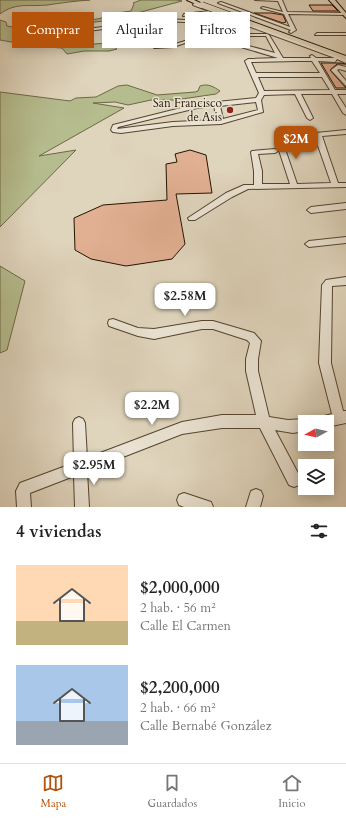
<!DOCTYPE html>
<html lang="es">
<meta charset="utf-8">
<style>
:root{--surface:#fff;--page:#f2f2f2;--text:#222;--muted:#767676;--line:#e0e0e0;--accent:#b45309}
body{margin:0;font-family:Cardo,serif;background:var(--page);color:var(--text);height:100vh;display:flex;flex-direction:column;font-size:15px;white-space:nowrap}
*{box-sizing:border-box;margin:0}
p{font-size:13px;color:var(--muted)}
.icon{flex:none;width:22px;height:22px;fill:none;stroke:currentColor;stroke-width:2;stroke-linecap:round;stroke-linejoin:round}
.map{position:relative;height:507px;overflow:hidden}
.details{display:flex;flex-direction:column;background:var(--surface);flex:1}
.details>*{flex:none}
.hud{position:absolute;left:12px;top:12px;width:322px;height:36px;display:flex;gap:8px}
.needle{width:26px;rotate:262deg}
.controls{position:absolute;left:298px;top:415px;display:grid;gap:8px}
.controls a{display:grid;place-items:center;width:36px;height:36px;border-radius:0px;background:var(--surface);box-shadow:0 2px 10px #0003;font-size:20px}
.price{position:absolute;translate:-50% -34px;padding:0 9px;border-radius:8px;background:#fff;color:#222;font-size:13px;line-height:26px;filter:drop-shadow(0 1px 2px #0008)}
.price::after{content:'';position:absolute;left:50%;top:24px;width:12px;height:9px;margin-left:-6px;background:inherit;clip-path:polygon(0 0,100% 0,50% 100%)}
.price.selected{background:var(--accent);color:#fff}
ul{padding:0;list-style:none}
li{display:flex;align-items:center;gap:12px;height:100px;padding:0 16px}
li span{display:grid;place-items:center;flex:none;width:112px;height:80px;border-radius:0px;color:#555}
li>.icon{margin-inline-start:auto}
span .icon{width:48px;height:48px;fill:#fffc;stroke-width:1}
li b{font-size:17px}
h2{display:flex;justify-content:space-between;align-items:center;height:48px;padding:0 16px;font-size:17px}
.chip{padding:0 14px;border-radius:0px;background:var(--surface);box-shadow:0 2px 10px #0003;font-size:14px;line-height:36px}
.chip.selected{background:var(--accent);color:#fff}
.dock{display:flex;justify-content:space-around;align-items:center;height:56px;border-top:1px solid var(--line);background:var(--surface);font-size:11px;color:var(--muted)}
.dock a{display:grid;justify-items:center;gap:2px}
.dock .selected{color:var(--accent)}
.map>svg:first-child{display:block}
</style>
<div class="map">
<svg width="346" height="507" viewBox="0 0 346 507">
<rect width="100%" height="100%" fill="#dfd4bc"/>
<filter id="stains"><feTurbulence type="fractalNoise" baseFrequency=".005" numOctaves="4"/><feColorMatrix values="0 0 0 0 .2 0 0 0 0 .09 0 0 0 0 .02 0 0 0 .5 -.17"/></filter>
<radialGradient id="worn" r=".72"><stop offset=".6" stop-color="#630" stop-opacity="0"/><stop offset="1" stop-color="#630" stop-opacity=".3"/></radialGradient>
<path fill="#b5bc8e" stroke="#6e6847" d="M0,0H90C75,1 61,3 47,5C28,7 16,2 0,14Z
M141,0H177L182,1L111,20L63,26L23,36L17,43L0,40V20L6,22L7,26L18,28L97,19L102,18L103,15L131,11L134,4L133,3Z
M109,43L117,49L109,51H84L67,54L62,48L47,47Z
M127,85L157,95L195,92L198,91L200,86C208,83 214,87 220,91L216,94L175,100H151L128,105L115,102L93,103L124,108L39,156L76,150L0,227V92L70,101L76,98L96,97L118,86Z
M0,266L25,281L7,350L0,353Z"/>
<path fill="#e1af92" stroke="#261400" d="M309,5H332L338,11H313Z
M254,13H271L283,15L286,22L283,23Z
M321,63H341L346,64H337L330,70L346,88H336Z
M190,150L206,155L212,193L176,194L185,244L172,259L126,266L91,259L75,250L74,218L103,205L167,200L166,164L177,162L175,154Z"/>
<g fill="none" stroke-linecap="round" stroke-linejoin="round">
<g stroke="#54442f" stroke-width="2">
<path id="minor" d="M255,0H282L287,12L346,13V15L288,14L296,30L291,33L289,32L291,30L218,3L221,2L290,27L284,14L261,8L263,7L283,12L278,1Z
M194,3L211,9L212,12L183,16L184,14L209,11L193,5Z
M143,18L185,20L216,18L245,20L247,21L246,22L346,59V63L337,59L335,62L318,61L335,90H346V94H337L346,108V115L343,113L332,94H301L313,118L310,120L307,118L295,94L264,95L261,100L263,112L221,124L173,126L121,133L113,132L111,130L113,125L197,104L256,98L259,93L245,61L248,59L278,58L241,47L239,41L185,43L173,47L156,48H154V46L172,45L185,41L239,39L238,35L240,34H267L269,35L283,58H311L310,56L312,55L316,58H335L237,22L216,20L185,22L143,20L103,29L81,32L69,38L67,37L78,30L103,27ZM243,36H266L275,53L245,45ZM296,61H312L320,73H256L251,62ZM258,77H322L330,90L264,91ZM256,102L258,110L223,119L220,106ZM214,106L217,120L173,122L117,129L118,127L197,108Z
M317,33H346V35H315Z
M338,65L346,67V71L339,69L337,70L346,81V86L331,70Z
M346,130V134L322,136L338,183H346V187L248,189L232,197L195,220H189L188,218L226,193L244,185H254V171L251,152L252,151L275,149L278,151L275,153L258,154L262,171V184H290L275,138L276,137ZM315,137L331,183L297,184L282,140Z
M346,203V209L311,213L307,210L311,207Z
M346,237V243L309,247L305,244L309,241Z
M346,277V285L332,286L331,363L343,411H346V423L327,427V422H314L316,418L332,414L319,363L322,285L326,280Z
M113,319L138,328L154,329L202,321H213L254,333L261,341L258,359V371L269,417L288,420L305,419L310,422H305V431L293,433L275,430L299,475L301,480L299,485L294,487L289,485L260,428H222L182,434L87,471L89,507H75L74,476L30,493L31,507H17L16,491L20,483L74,463L73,423L75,419L79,417L83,419L85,423L87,458L182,422L222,415H256L246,371V359L250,343L247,340L213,329H202L154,339L138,336L109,326L108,323L109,320Z
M256,489L261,491L263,496L260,507H246L251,491Z
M184,493L211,502L213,507H184L179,505L177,500L179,495Z"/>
</g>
<g stroke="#261400" stroke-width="2">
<path id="major" d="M187,0H194L205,5L200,6Z
M329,0H335L346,13V18Z
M230,15H234L346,56V60L230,17Z"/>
</g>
<use href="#minor" fill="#eae3d3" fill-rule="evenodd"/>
<use href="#major" fill="#dfd4bc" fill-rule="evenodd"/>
<g stroke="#261400" stroke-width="7" stroke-linecap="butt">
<path id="major-bridge" d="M202,5L232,16"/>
</g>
<use href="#major-bridge" stroke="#dfd4bc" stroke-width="6"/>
</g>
<circle fill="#8f2418" stroke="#eae3d3" stroke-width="1.5" cx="230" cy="110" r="4"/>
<g text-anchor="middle" stroke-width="3" stroke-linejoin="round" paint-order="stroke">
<g font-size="12" fill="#261400" stroke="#eae3d3" text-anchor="end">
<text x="222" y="107">San Francisco<tspan x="222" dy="14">de Asis</tspan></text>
</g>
</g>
<rect width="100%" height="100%" filter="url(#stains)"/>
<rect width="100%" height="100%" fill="url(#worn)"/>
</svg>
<div class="controls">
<a><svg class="needle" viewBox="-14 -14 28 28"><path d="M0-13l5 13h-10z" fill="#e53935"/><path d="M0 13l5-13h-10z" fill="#767676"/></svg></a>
<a><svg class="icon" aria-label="layers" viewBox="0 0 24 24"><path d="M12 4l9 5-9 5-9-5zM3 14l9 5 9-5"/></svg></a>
</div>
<b class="price selected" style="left:296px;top:160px">$2M</b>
<b class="price" style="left:185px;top:317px">$2.58M</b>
<b class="price" style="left:152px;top:426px">$2.2M</b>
<b class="price" style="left:94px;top:486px">$2.95M</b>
<div class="hud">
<a class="chip selected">Comprar</a>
<a class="chip">Alquilar</a>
<a class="chip">Filtros</a>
</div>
</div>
<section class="details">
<h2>4 viviendas<svg class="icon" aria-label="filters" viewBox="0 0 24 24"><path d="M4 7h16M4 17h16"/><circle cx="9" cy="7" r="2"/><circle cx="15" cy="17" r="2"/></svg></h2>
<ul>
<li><span style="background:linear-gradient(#ffd9b3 70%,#c2b280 0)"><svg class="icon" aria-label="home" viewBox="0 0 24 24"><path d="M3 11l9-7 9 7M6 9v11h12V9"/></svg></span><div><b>$2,000,000</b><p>2 hab. · 56 m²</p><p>Calle El Carmen</p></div></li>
<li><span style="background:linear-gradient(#a9c7e8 70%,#9aa5b1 0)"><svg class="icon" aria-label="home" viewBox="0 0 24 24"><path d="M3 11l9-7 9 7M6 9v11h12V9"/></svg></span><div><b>$2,200,000</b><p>2 hab. · 66 m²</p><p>Calle Bernabé González</p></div></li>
</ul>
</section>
<nav class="dock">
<a class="selected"><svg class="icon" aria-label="map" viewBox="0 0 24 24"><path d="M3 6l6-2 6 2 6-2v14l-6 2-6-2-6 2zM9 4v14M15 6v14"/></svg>Mapa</a>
<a><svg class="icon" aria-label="saved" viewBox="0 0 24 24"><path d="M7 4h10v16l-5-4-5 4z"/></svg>Guardados</a>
<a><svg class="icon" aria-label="home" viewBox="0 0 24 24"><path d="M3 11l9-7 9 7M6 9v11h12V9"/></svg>Inicio</a>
</nav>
